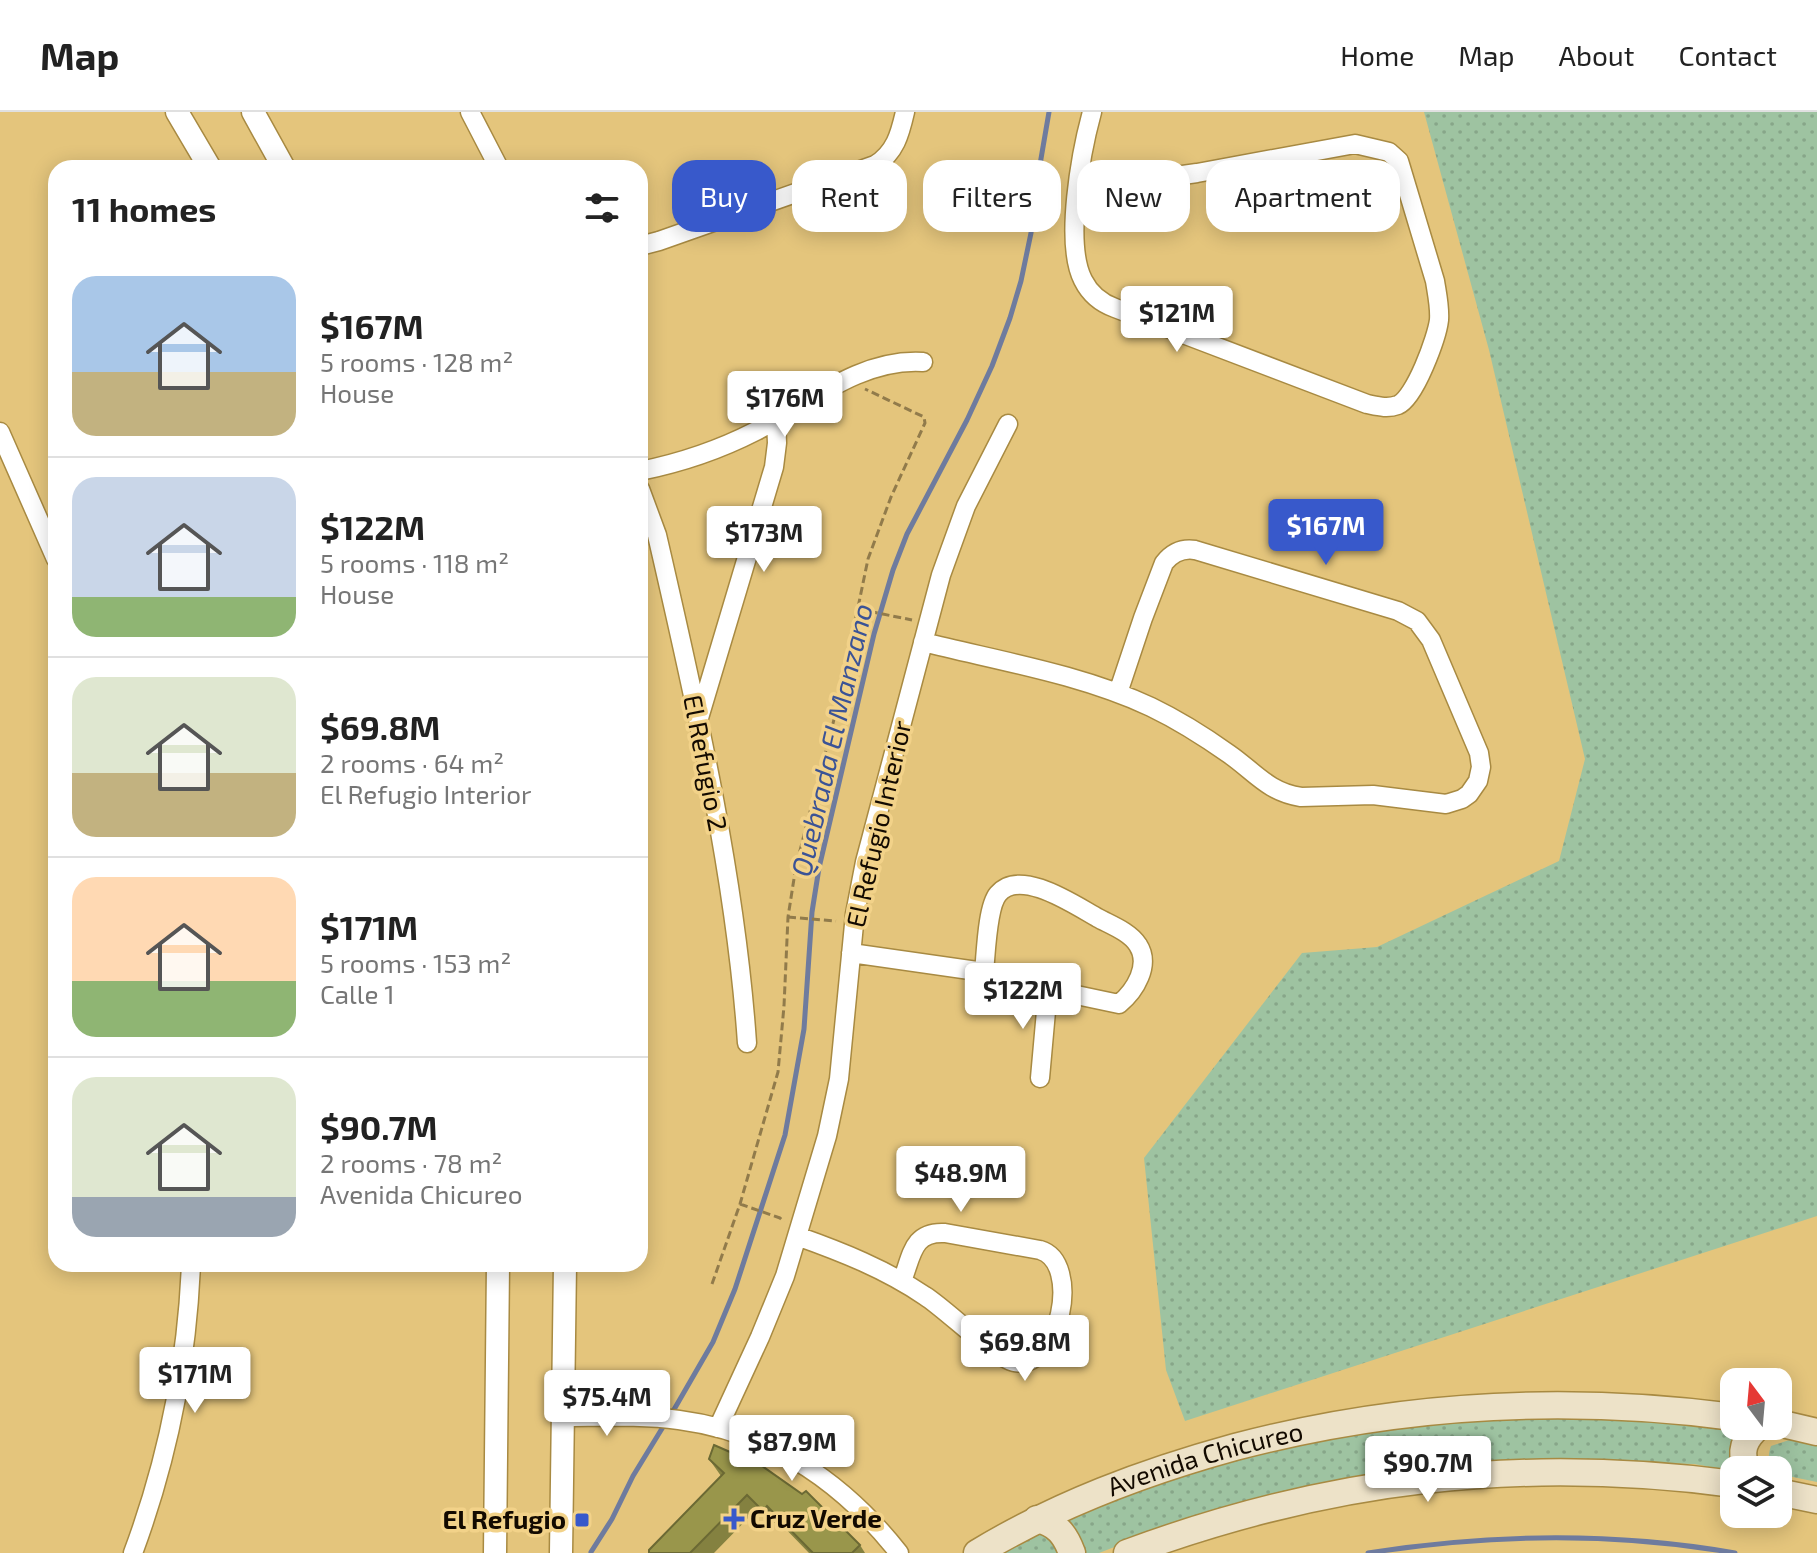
<!DOCTYPE html>
<meta charset="utf-8">
<style>
:root{--surface:#fff;--page:#f2f2f2;--text:#222;--muted:#767676;--line:#e0e0e0;--accent:#3859cb}
body{margin:0;font-family:"Exo 2",sans-serif;background:var(--page);color:var(--text);height:100vh;display:flex;flex-direction:column;font-size:30px;white-space:nowrap}
*{box-sizing:border-box;margin:0}
p{font-size:26px;color:var(--muted)}
.icon{flex:none;width:44px;height:44px;fill:none;stroke:currentColor;stroke-width:2;stroke-linecap:round;stroke-linejoin:round}
.map{position:relative;flex:1;overflow:hidden}
.drawer{position:absolute;left:48px;top:48px;width:600px;height:1112px;display:flex;flex-direction:column;background:var(--surface);border-radius:24px;box-shadow:0 4px 20px #0003}
.drawer>*{flex:none}
.banner{position:absolute;left:672px;top:48px;width:760px;height:72px;display:flex;gap:16px}
.needle{width:52px;rotate:344deg}
.fabs{position:absolute;left:1720px;top:1256px;display:grid;gap:16px}
.fabs a{display:grid;place-items:center;width:72px;height:72px;border-radius:16px;background:var(--surface);box-shadow:0 4px 20px #0003;font-size:40px}
.price{position:absolute;translate:-50% -68px;padding:0 18px;border-radius:8px;background:#fff;color:#222;font-size:26px;line-height:52px;filter:drop-shadow(0 2px 4px #0008)}
.price::after{content:'';position:absolute;left:50%;top:48px;width:24px;height:18px;margin-left:-12px;background:inherit;clip-path:polygon(0 0,100% 0,50% 100%)}
.price.on{background:var(--accent);color:#fff}
ul{padding:0;list-style:none}
li{display:flex;align-items:center;gap:24px;height:200px;padding:0 24px}
li+li{border-top:2px solid var(--line)}
li span{display:grid;place-items:center;flex:none;width:224px;height:160px;border-radius:24px;color:#555}
li>.icon{margin-inline-start:auto}
span .icon{width:96px;height:96px;fill:#fffc;stroke-width:1}
li b{font-size:34px}
h2{display:flex;justify-content:space-between;align-items:center;height:96px;padding:0 24px;font-size:34px}
.tag{padding:0 28px;border-radius:24px;background:var(--surface);box-shadow:0 4px 20px #0003;font-size:28px;line-height:72px}
.tag.on{background:var(--accent);color:#fff}
header{display:flex;align-items:center;gap:48px;box-sizing:border-box;height:112px;padding:0 40px;background:var(--surface);border-bottom:2px solid var(--line)}
header strong{font-size:38px}
nav{display:flex;gap:44px;margin-inline-start:auto;font-size:28px}
.map>svg:first-child{display:block}
</style>
<header>
<strong>Map</strong>
<nav><a>Home</a><a>Map</a><a>About</a><a>Contact</a></nav>
</header>
<div class="map">
<svg width="1817" height="1441" viewBox="0 0 1817 1441">
<defs>
<pattern id="grass-dots" width="8" height="8" patternUnits="userSpaceOnUse" patternTransform="scale(2)"><rect width="8" height="8" fill="#9ec3a1"/><path d="M2 2h.1M6 6h.1" fill="none" stroke="#87a689" stroke-width="1.8" stroke-linecap="round"/></pattern>
</defs>
<rect width="100%" height="100%" fill="#e4c57c"/>
<path fill="url(#grass-dots)" d="M1424,0H1817V1104L1185,1309L1166,1258L1144,1046L1302,841L1377,835L1559,749L1585,647L1489,238Z
M1572,1303L1741,1315L1734,1359L1694,1352L1582,1349L1171,1413L1099,1441H1080L1061,1407L1211,1350L1398,1312Z
M1798,1325L1817,1330V1370L1778,1362V1358H1772C1768,1349 1768,1342 1771,1334Z
M1051,1421L1067,1441H1000L1026,1425Z"/>
<g fill="none" stroke-linecap="round" stroke-linejoin="round">
<path stroke="#6e7b9e" stroke-width="5" d="M672,1301L713,1230L735,1177L785,1023L804,917L812,800L819,756L874,522L893,458L907,422L967,308L992,254L1010,206L1021,169L1031,121L1037,70L1049,0
M591,1440L612,1407L633,1364L666,1310
M1368,1441C1489,1422 1614,1420 1735,1441"/>
<g stroke="#a88a42" stroke-width="21">
<path id="minor" d="M470,0L499,56
M1078,73L1147,68L1197,61L1355,32L1389,40L1399,49L1435,169C1437,182 1440,195 1439,208C1437,225 1415,286 1398,293C1387,297 1377,294 1367,292L1115,196C1101,191 1090,182 1083,168C1064,131 1081,40 1092,0
M640,134L659,129L875,53C895,41 900,22 905,0
M0,320L56,447
M640,359C680,351 719,338 756,319C808,292 860,246 923,250
M640,377L657,423L663,449C699,606 736,771 747,931
M923,530C999,549 1080,562 1151,595C1178,608 1205,625 1229,642C1255,660 1268,680 1301,685L1373,683L1446,692L1462,687L1469,682L1478,669L1481,655L1479,641L1431,528L1417,509L1398,499L1195,438C1182,436 1172,441 1164,451L1143,506L1118,581
M699,606L774,355L777,331L776,308
M851,841L984,860L1048,877L1119,892C1135,879 1151,853 1138,833C1130,820 1111,813 1098,806C1076,794 1020,755 998,782C987,795 986,842 984,860
M1040,966L1048,877
M797,1124C842,1140 885,1157 925,1184C946,1197 995,1246 1014,1250C1060,1259 1082,1150 1040,1138L945,1121C912,1119 912,1144 902,1169
M562,1305C601,1305 641,1303 679,1308C770,1320 843,1370 899,1441
M718,1316L760,1225L785,1164L827,1024L839,967L855,802L865,750L941,463L966,394L1008,312
M133,1441C168,1347 187,1252 191,1152"/>
</g>
<g stroke="#a88a42" stroke-width="25">
<path id="tertiary" d="M177,0L210,56
M253,0L284,56
M495,1441L498,1152
M561,1441L565,1152"/>
</g>
<g stroke="#a88a42" stroke-width="29">
<g id="secondary">
<path d="M1778,1311L1817,1320"/>
<path d="M1747,1358C1739,1339 1744,1327 1759,1314"/>
<path d="M1778,1380L1817,1388"/>
<path d="M1037,1407C1057,1412 1065,1422 1072,1441"/>
<path id="s1" d="M977,1441C1058,1392 1144,1360 1235,1335C1398,1292 1567,1283 1734,1305"/>
<path d="M1127,1441C1329,1366 1520,1344 1734,1372"/>
</g>
</g>
<path stroke="#917b4b" stroke-width="3" stroke-dasharray="8 4" stroke-linecap="butt" d="M858,497L912,508
M788,805L836,809
M740,1092L780,1106L784,1110
M712,1172L740,1092L778,960L784,894L788,805L796,754L838,592L868,447L891,385L925,311L924,305L865,277"/>
<use href="#minor" stroke="#fff" stroke-width="18"/>
<use href="#tertiary" stroke="#fff" stroke-width="22"/>
<use href="#secondary" stroke="#ede2c8" stroke-width="26"/>
</g>
<path fill="#848140" d="M709,1347L860,1433L865,1441H809L777,1408L773,1412L757,1397L714,1441H649L721,1364Z"/>
<path fill="#6b6934" d="M767,1394L777,1408L773,1412L763,1399Z"/>
<path fill="#99964b" stroke="#6b6934" stroke-width="2" d="M714,1333L762,1354L802,1382L806,1379L860,1433L852,1441H813L767,1394L763,1399L747,1383L690,1441H649V1438L724,1361L709,1347Z"/>
<g fill="#3859cb" stroke="#f2d289" stroke-width="3">
<path d="M730 1395h8v8h8v8h-8v8h-8v-8h-8v-8h8z"/>
<rect x="574" y="1400" width="16" height="16" rx="4"/>
</g>
<g text-anchor="middle" stroke-width="7" stroke-linejoin="round" paint-order="stroke">
<g font-size="26" fill="#130a00" stroke="#f2d289">
<text transform="translate(705 651) rotate(79)" y="9">El Refugio 2</text>
<text transform="translate(879 712) rotate(-77)" y="9">El Refugio Interior</text>
<text dy="9" stroke="none"><textPath href="#s1" startOffset="248">Avenida Chicureo</textPath></text>
</g>
<g font-size="26" font-weight="bold" fill="#130a00" stroke="#f2d289" text-anchor="start">
<text x="750" y="1416">Cruz Verde</text>
<text x="566" y="1417" text-anchor="end">El Refugio</text>
</g>
<g font-size="28" font-style="italic" fill="#3b5396" stroke="#f2d289">
<text transform="translate(832 628) rotate(-77)" y="10">Quebrada El Manzano</text>
</g>
</g>
</svg>
<div class="fabs">
<a><svg class="needle" viewBox="-14 -14 28 28"><path d="M0-13l5 13h-10z" fill="#e53935"/><path d="M0 13l5-13h-10z" fill="#767676"/></svg></a>
<a><svg class="icon" aria-label="layers" viewBox="0 0 24 24"><path d="M12 4l9 5-9 5-9-5zM3 14l9 5 9-5"/></svg></a>
</div>
<b class="price" style="left:1177px;top:242px">$121M</b>
<b class="price" style="left:785px;top:327px">$176M</b>
<b class="price on" style="left:1326px;top:455px">$167M</b>
<b class="price" style="left:764px;top:462px">$173M</b>
<b class="price" style="left:1023px;top:919px">$122M</b>
<b class="price" style="left:961px;top:1102px">$48.9M</b>
<b class="price" style="left:1025px;top:1271px">$69.8M</b>
<b class="price" style="left:195px;top:1303px">$171M</b>
<b class="price" style="left:607px;top:1326px">$75.4M</b>
<b class="price" style="left:792px;top:1371px">$87.9M</b>
<b class="price" style="left:1428px;top:1392px">$90.7M</b>
<div class="banner">
<a class="tag on">Buy</a>
<a class="tag">Rent</a>
<a class="tag">Filters</a>
<a class="tag">New</a>
<a class="tag">Apartment</a>
</div>
<section class="drawer">
<h2>11 homes<svg class="icon" aria-label="filters" viewBox="0 0 24 24"><path d="M4 7h16M4 17h16"/><circle cx="9" cy="7" r="2"/><circle cx="15" cy="17" r="2"/></svg></h2>
<ul>
<li><span style="background:linear-gradient(#a9c7e8 60%,#c2b280 0)"><svg class="icon" aria-label="home" viewBox="0 0 24 24"><path d="M3 11l9-7 9 7M6 9v11h12V9"/></svg></span><div><b>$167M</b><p>5 rooms · 128 m²</p><p>House</p></div></li>
<li><span style="background:linear-gradient(#c9d6e8 75%,#8fb573 0)"><svg class="icon" aria-label="home" viewBox="0 0 24 24"><path d="M3 11l9-7 9 7M6 9v11h12V9"/></svg></span><div><b>$122M</b><p>5 rooms · 118 m²</p><p>House</p></div></li>
<li><span style="background:linear-gradient(#dfe7d0 60%,#c2b280 0)"><svg class="icon" aria-label="home" viewBox="0 0 24 24"><path d="M3 11l9-7 9 7M6 9v11h12V9"/></svg></span><div><b>$69.8M</b><p>2 rooms · 64 m²</p><p>El Refugio Interior</p></div></li>
<li><span style="background:linear-gradient(#ffd9b3 65%,#8fb573 0)"><svg class="icon" aria-label="home" viewBox="0 0 24 24"><path d="M3 11l9-7 9 7M6 9v11h12V9"/></svg></span><div><b>$171M</b><p>5 rooms · 153 m²</p><p>Calle 1</p></div></li>
<li><span style="background:linear-gradient(#dfe7d0 75%,#9aa5b1 0)"><svg class="icon" aria-label="home" viewBox="0 0 24 24"><path d="M3 11l9-7 9 7M6 9v11h12V9"/></svg></span><div><b>$90.7M</b><p>2 rooms · 78 m²</p><p>Avenida Chicureo</p></div></li>
</ul>
</section>
</div>
